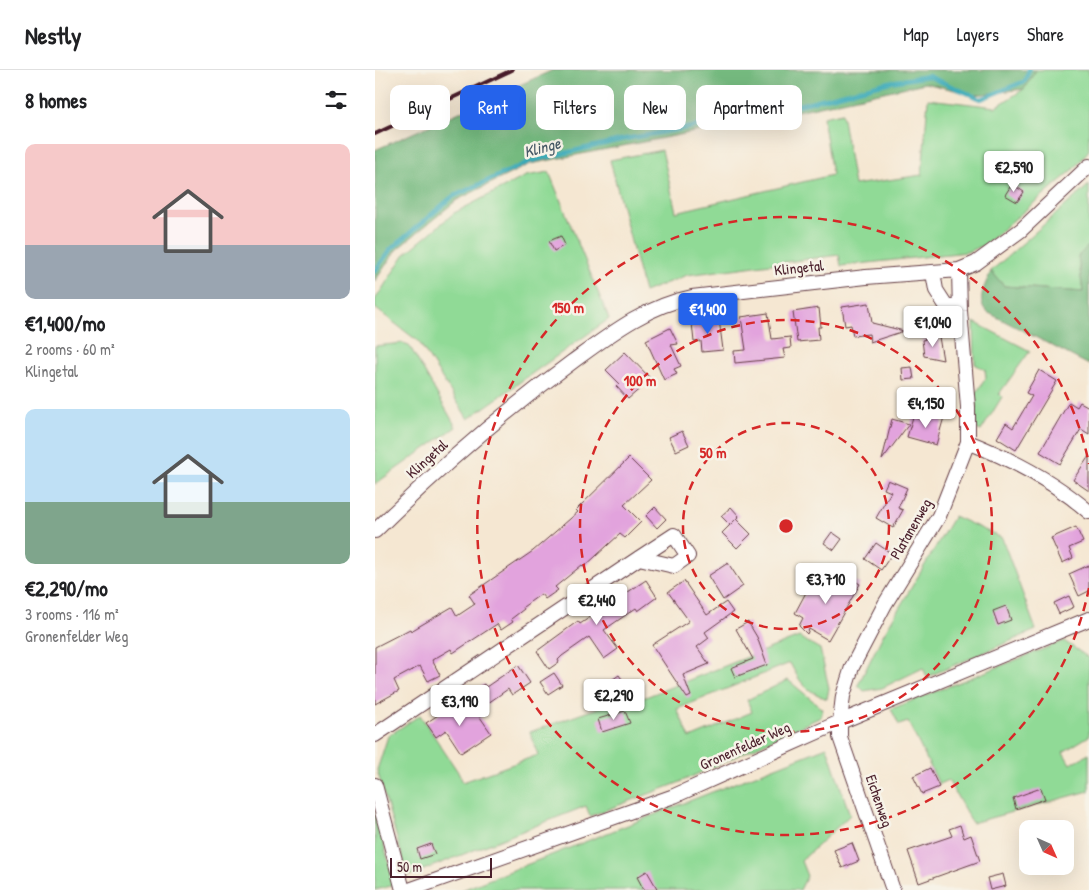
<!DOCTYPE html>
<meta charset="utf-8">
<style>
:root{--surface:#fff;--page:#f6f6f6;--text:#202124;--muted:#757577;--line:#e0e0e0;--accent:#2563eb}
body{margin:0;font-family:"Patrick Hand",sans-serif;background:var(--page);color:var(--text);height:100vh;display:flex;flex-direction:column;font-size:19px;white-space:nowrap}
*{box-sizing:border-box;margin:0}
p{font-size:16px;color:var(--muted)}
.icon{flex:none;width:28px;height:28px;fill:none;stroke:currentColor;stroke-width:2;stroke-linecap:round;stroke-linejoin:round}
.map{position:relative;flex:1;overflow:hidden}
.side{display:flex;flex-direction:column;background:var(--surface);width:375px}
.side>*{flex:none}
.hud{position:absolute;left:15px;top:15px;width:475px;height:45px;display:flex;gap:10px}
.needle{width:32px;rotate:135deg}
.fabs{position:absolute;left:644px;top:750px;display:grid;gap:10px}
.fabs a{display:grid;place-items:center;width:55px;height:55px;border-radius:10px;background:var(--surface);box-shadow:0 5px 20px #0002;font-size:25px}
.scale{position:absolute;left:15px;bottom:12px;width:102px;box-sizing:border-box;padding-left:5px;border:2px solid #4a1f2b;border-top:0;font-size:14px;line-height:18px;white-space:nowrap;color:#4a1f2b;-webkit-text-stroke:4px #f7f3e8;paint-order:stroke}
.price{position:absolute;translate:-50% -42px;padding:0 11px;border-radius:5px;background:#fff;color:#222;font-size:16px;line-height:32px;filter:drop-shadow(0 1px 2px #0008)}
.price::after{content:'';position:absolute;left:50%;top:30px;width:15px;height:11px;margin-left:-8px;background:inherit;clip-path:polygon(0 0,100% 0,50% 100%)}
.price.on{background:var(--accent);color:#fff}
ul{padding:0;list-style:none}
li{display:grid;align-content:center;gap:10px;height:265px;padding:0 25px}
li span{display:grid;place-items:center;height:155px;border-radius:10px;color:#555}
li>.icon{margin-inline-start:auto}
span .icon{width:90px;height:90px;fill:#fffc;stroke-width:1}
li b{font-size:21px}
h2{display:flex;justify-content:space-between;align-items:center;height:60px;padding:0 25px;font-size:21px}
.pill{padding:0 18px;border-radius:10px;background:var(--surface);box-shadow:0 5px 20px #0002;font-size:18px;line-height:45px}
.pill.on{background:var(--accent);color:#fff}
header{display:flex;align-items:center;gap:30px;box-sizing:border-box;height:70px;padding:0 25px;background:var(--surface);border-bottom:1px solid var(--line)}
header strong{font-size:24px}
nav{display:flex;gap:28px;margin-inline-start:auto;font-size:18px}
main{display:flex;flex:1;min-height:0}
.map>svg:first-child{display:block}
</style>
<header>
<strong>Nestly</strong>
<nav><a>Map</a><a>Layers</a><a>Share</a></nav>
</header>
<main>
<section class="side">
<h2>8 homes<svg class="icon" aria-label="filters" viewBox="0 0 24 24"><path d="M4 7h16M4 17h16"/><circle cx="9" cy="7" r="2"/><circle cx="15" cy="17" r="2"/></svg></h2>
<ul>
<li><span style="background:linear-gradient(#f6c9c9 65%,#9aa5b1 0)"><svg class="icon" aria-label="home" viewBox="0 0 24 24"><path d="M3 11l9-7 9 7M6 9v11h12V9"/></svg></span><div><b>€1,400/mo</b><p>2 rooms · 60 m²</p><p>Klingetal</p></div></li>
<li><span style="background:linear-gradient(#bfe0f5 60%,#7fa58c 0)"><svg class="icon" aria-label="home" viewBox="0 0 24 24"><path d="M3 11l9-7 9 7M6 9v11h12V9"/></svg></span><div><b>€2,290/mo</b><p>3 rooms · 116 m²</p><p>Gronenfelder Weg</p></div></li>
</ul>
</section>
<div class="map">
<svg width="714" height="820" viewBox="0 0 714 820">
<rect width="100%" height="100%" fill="#f7f3e8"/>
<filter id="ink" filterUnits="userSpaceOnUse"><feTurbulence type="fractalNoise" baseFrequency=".02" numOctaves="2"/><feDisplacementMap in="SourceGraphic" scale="10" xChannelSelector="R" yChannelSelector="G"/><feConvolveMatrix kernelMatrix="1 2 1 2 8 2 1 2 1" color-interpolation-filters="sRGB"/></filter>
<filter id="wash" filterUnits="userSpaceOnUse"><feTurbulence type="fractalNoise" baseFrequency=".0096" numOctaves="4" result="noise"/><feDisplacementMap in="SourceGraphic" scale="20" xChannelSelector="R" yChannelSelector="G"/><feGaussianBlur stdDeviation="1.12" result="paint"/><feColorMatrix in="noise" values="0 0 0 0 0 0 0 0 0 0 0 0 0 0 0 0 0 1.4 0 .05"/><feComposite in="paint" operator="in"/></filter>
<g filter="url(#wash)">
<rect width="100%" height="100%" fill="#f5e7d2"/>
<path fill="#90da96" stroke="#6d7c60" d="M661,0H714V80L699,99L609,175L592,182L466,196L464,185L312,205L269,222L235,90L287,80L301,142L457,105L448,47L467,43L479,115L547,105L553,29L621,37L649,19Z
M174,102L234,249L93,349L44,272L0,238V230L29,185L79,143L151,106Z
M714,115V175L703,186L708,222L629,216L616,201Z
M599,252L655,281L624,324L627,327L606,361L601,359V323L611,308L610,300L600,294Z
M28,273L34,275L81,357L0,414V276Z
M579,446L627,468L661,560L552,607L548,598L507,618L489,621L483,615L508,565Z
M424,567L445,579L454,618L452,629C429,619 426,614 415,593L302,639L315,668L377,642L372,630L413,610L448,639L446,647L303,713L215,746L211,736L33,806L2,700L13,666L45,645L83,702L88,712L163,685L155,662L265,623L268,628Z
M689,571L714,588V666L688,682L695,694L714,684V721L597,753L573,710L564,714L533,652L524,655L516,639Z
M452,677L475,745L426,791L432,806L425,820H87Z
M0,742L20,815L0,820Z"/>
<path fill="#74ba7f" stroke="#5f6c55" d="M178,0H661L649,19L600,25L550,13L381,50L155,94L82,130L21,180L0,211V80Z
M714,175V295L612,242C600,230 611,214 616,201L629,216L708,222L703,186Z"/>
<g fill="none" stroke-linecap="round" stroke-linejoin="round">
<path stroke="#3baab9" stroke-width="4.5" d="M0,201L15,180L77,127L156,91L250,69L379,46L515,12L553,6L606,29L650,11L654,0"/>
</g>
<g id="blocks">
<path fill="#e2a3dd" d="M637,114L649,122L642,132L630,125Z
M186,166L190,175L179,181L174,171Z
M494,233L497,253L529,261L495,272L494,264L478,266L476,255L470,256L467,237Z
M444,238L446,257H443L444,270L422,272L418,242Z
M393,243L397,269L415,267L416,278L408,279L410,288L360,293L359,281L371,280L366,247Z
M344,249L348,280L327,282L326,271L319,272L317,253Z
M295,258L303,274L296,275L306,296L299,299L302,304L289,310L271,270Z
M564,267L568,290L549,286L547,270Z
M250,282L276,309L253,329L241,316L244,313L231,300Z
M537,297L539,309L528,310L527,298Z
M664,300L682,311L641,380L622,368L631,353L638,358L657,326L651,323Z
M694,332L702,337L705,332L714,337V364L706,359L685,394L665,382Z
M552,343L569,347L561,375L532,367L538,347L550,350Z
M517,349L534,354L507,390Z
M307,361L314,375L301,381L294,367Z
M714,386V421L698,410Z
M254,388L276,410L249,435L266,452L250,468L245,464L209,497L207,495L180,517L183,520L170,529L166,524L148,537L149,539L136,549L138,552L126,560L122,554L78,583L76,579L57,590L65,605L53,611L45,596L19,610L24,621L0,634V577L35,559L36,561L77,537L82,546L100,534L94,525L158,481L203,442L201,440Z
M513,410L532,418L523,438L528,440L518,458L501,448L516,422L509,419Z
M280,437L291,449L282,458L271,446Z
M356,437L364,446L361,449L376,464L362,478L347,463L360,450L355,455L346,446Z
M701,457L708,472L694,478L698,488L687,493L676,468Z
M457,462L467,469L459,480L449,473Z
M501,473L517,484L506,500L490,489Z
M353,493L368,516L348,530L333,506Z
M714,495V521L704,526L694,504Z
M461,500L485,514L453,570L434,559L432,564L424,556L428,548L420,543L436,513L450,521Z
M271,510L282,527L263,541L261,538L229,560L243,579L229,589L214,567L187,586L183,590L184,592L174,599L162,581L203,551L205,554Z
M309,511L332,545L351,532L358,542L330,562L334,568L322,577L334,594L308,605L316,626L312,628L277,575L314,551L293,522Z
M694,526L699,537L684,544L679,533Z
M631,536L636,550L623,555L618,541Z
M373,552L382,567L392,595L360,607L356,598L378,589L361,559Z
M143,595L155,613L137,625L133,619L106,638L96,623L109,614L111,617Z
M179,603L187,615L173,624L165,612Z
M244,605L254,619L244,626L234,612Z
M96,634L116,663L86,683L71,660L61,667L51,653L75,637L80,645Z
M250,641L255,653L227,662L223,649Z
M555,698L564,717L547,724L538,706Z
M666,718L670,729L641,739L638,728Z
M585,755L589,768L596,765L605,791L544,813L533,781L577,766L574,759Z
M477,773L484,791L467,798L459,780Z
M56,774L60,784L45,789L42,779Z
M272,801L283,820H269L262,807Z
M628,804L631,816L615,820L612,808Z"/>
</g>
</g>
<g filter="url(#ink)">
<use href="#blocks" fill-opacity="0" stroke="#643d44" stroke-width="1"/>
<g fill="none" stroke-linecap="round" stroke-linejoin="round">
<g stroke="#643d44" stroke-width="16">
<path id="street" d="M558,203L561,220L570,234L585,241
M593,372C636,389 680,412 714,442
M0,461C62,400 126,344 197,292C234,265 271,236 317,227L491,207L584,200L601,193L646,160L714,96
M0,665L264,488L299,465L313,486L299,496L264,488
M0,715L28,820
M34,820L299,726L465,652L714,549
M518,820L465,667V652L468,626L477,597L510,534L564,446L593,372V337L585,241L584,200"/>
</g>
<use href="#street" stroke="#fff" stroke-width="14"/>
<path stroke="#4a1f2b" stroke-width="4" d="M0,64L137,0"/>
</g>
</g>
<g fill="none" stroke="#d62828" stroke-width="2.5" stroke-dasharray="9 6">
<circle cx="411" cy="456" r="103"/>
<circle cx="411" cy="456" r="206"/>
<path d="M714 518A309 309 0 1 1 714 394"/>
</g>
<g text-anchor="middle" stroke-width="5" stroke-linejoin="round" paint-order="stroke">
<g font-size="15" fill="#4a1f2b" stroke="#f7f3e8">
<text transform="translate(424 198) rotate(-6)" y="5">Klingetal</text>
<text transform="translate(52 389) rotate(-42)" y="5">Klingetal</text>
<text transform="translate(536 459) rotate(-60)" y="5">Platanenweg</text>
<text transform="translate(370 676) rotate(-24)" y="5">Gronenfelder Weg</text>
<text transform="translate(504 731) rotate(71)" y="5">Eichenweg</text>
</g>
<g font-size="16" font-style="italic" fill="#445764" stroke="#f7f3e8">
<text transform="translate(167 77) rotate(-15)" y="6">Klinge</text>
</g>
</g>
<circle cx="411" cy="456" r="8" fill="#d62828" stroke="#f7f3e8" stroke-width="2.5"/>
<g font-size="15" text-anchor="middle" font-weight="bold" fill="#d62828" stroke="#f7f3e8" stroke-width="5" stroke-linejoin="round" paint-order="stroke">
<text x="193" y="243">150 m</text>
<text x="265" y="316">100 m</text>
<text x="338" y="388">50 m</text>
</g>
</svg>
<div class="fabs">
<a><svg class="needle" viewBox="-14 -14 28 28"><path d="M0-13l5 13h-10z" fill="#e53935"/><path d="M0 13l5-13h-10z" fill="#757577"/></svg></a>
</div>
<div class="scale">50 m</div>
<b class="price" style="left:639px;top:123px">€2,590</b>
<b class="price on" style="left:333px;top:265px">€1,400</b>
<b class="price" style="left:558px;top:278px">€1,040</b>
<b class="price" style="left:551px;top:359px">€4,150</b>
<b class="price" style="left:451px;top:535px">€3,710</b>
<b class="price" style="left:222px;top:556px">€2,440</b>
<b class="price" style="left:239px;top:651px">€2,290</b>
<b class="price" style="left:85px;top:657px">€3,190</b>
<div class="hud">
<a class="pill">Buy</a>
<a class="pill on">Rent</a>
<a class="pill">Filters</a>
<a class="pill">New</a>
<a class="pill">Apartment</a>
</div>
</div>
</main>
